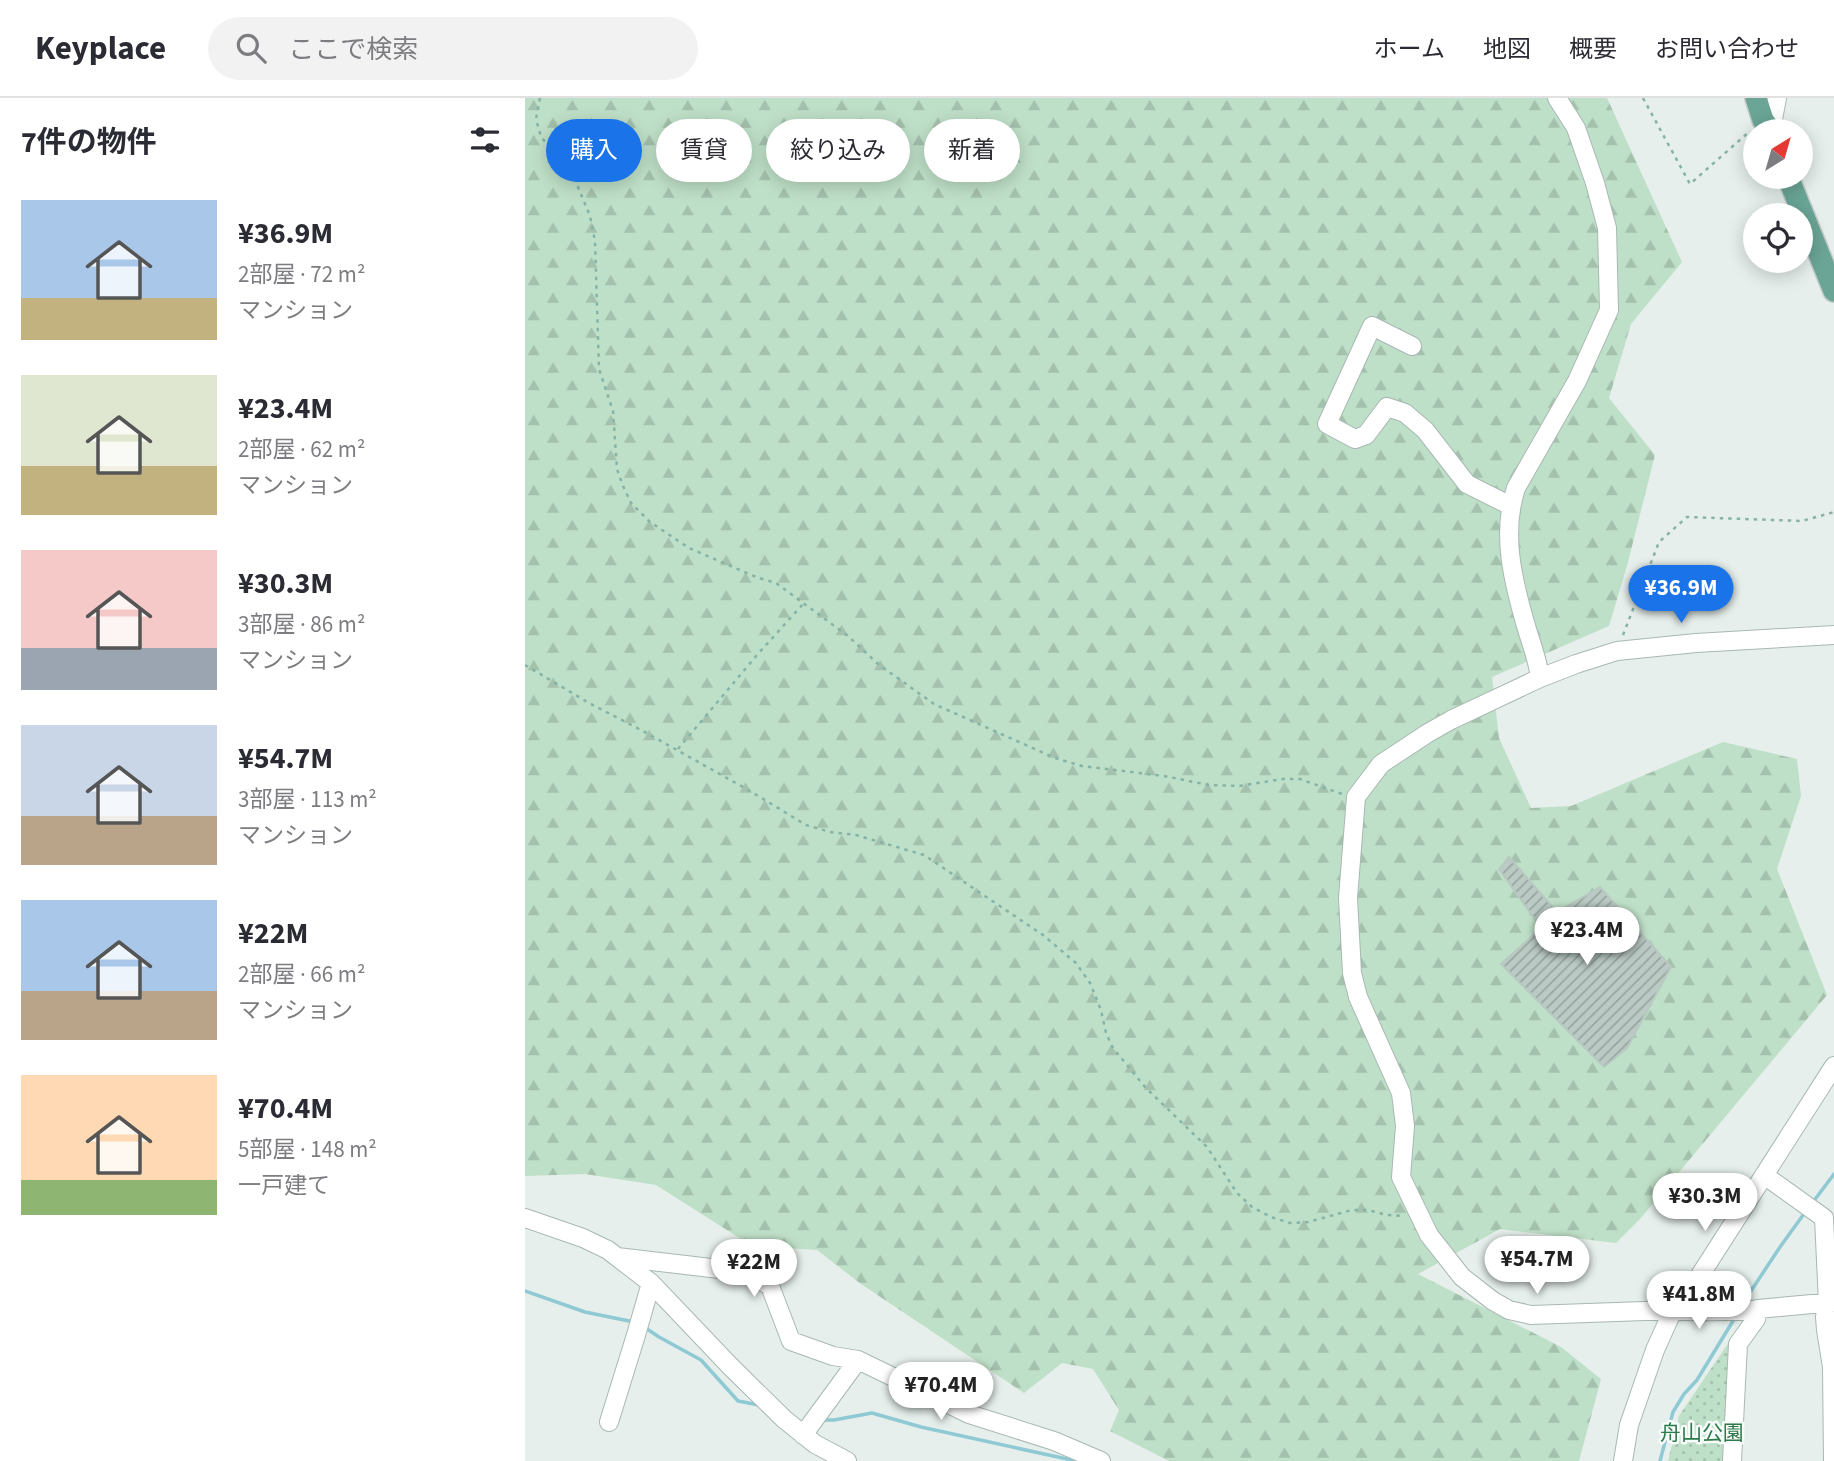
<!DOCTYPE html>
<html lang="ja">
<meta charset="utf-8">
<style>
:root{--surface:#fff;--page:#f2f2f3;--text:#2b2b33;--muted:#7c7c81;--line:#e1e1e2;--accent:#1a73e8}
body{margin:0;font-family:"Source Sans 3","Noto Sans JP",sans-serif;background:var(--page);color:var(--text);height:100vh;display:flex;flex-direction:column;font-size:26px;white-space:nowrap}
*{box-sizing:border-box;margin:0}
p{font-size:23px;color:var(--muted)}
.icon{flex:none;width:38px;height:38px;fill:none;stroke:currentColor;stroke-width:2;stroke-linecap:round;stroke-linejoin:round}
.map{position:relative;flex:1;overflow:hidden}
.sheet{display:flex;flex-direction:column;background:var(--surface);width:525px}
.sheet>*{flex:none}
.banner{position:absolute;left:21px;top:21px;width:665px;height:63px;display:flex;gap:14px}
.needle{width:46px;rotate:37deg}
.controls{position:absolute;left:1218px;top:21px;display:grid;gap:14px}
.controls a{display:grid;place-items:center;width:70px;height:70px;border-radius:50%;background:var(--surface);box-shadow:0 4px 18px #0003;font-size:35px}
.price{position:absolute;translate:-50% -60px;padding:0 16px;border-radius:24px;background:#fff;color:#222;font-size:23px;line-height:46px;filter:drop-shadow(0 2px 4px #0008)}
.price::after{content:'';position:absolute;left:50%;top:42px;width:21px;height:16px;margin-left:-10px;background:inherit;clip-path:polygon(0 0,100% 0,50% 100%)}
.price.current{background:var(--accent);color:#fff}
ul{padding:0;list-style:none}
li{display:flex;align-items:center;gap:21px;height:175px;padding:0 21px}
li span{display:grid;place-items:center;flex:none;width:196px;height:140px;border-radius:0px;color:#555}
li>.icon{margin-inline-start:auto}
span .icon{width:84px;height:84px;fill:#fffc;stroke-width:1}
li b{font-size:30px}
h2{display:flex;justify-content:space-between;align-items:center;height:84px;padding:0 21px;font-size:30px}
.pill{padding:0 24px;border-radius:32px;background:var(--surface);box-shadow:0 4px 18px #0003;font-size:24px;line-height:63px}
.pill.current{background:var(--accent);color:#fff}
header{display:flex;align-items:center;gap:42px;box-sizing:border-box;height:98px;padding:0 35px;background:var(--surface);border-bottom:2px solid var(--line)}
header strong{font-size:33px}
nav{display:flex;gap:38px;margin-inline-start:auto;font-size:24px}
.search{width:490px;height:63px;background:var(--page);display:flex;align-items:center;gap:18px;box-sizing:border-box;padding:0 24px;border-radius:38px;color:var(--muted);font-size:26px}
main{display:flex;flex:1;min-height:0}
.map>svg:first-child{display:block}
</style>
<header>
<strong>Keyplace</strong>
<div class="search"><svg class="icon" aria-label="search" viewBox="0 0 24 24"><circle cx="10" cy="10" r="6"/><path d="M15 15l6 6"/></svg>ここで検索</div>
<nav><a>ホーム</a><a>地図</a><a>概要</a><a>お問い合わせ</a></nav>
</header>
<main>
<section class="sheet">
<h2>7件の物件<svg class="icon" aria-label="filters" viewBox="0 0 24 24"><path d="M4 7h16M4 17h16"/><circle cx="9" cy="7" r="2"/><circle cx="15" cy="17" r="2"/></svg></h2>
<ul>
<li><span style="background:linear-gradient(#a9c7e8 70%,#c2b280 0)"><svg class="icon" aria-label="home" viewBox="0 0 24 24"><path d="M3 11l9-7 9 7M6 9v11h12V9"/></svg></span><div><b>¥36.9M</b><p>2部屋 · 72 m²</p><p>マンション</p></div></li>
<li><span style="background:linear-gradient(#dfe7d0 65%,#c2b280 0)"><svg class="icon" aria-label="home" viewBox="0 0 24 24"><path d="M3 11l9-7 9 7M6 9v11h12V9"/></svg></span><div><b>¥23.4M</b><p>2部屋 · 62 m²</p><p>マンション</p></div></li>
<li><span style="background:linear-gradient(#f6c9c9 70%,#9aa5b1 0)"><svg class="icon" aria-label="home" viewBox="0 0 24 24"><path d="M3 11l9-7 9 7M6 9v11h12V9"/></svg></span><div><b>¥30.3M</b><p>3部屋 · 86 m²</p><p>マンション</p></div></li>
<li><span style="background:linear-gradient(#c9d6e8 65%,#b9a48a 0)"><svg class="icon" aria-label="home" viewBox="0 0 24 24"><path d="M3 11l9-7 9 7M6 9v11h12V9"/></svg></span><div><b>¥54.7M</b><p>3部屋 · 113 m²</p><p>マンション</p></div></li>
<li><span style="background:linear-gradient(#a9c7e8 65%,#b9a48a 0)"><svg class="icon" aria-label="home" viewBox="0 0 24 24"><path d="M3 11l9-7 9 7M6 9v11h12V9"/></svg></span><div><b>¥22M</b><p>2部屋 · 66 m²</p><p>マンション</p></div></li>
<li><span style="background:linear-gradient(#ffd9b3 75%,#8fb573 0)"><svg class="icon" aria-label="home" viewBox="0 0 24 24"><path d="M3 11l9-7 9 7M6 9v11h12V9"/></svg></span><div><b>¥70.4M</b><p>5部屋 · 148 m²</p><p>一戸建て</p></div></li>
</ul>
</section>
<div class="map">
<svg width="1309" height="1363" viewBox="0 0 1309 1363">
<defs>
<pattern id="forest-firs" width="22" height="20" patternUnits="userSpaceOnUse" patternTransform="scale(1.75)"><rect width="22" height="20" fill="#bfe0c8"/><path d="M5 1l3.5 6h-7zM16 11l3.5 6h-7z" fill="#a4c1ad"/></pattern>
<pattern id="park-dots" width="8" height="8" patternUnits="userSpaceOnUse" patternTransform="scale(1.75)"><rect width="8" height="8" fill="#bfe0c8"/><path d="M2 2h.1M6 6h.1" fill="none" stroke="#a4c1ad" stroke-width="1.8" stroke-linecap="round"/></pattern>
<pattern id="building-hatch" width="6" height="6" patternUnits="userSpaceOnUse" patternTransform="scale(1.75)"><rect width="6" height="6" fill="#bbcac4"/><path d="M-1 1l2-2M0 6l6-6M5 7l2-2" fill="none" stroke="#98a6a0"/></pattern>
</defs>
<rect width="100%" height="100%" fill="#e6efeb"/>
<path fill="url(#forest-firs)" d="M0,0H1082L1157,164L1106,226L1084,300L1130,357L1102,468L1084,528L967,579L974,640L1006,710L1046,708L1198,644L1272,661L1276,698L1252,771L1302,897L1115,1121L1091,1145L975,1131L893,1176L1036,1249L1076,1281L1054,1363H644L585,1333L594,1312L568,1271L537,1265L499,1295L336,1186L292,1152L227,1148L131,1087L60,1076L0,1078Z"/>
<path fill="url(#park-dots)" d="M1206,1241L1201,1363H1143L1154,1318Z"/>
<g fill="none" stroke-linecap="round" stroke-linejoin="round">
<path stroke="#8ec9d4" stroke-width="3.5" d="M1288,1104L1309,1076
M0,1193L60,1214L109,1224
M1216,1208L1255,1149L1281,1113
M119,1229L134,1239L176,1262L213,1303L234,1307
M296,1322H309L347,1315L396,1329L551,1363
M1135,1363L1148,1314L1159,1296L1172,1282L1211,1218"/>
</g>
<path fill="url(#building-hatch)" stroke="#b8c9c2" stroke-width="2" d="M984,759L1032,814L1075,789L1146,869L1102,950L1079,969L976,866L1016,830L974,771Z"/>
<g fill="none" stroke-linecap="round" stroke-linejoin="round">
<g stroke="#a8b8b2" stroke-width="20">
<path id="minor" d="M1246,32L1252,0
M887,248L847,228L802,326L830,341L841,337L862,309L880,315L900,332L942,386L986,408
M1309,537L1171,545L1092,553L1051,566L1015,580L926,622L903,635L856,666L831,699L823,800L827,875L833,899L876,995L880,1028L876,1079L904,1137L937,1179L968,1203L984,1212L1006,1217L1148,1212C1165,1214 1181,1213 1199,1213C1211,1213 1221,1214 1233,1211L1309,1204
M1015,580C1013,562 1006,545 1001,528C988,483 976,436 991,390L1052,283L1084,212L1082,130L1070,85L1051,30L1032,0
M1239,1077L1299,1120L1303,1205L1300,1219L1301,1232L1307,1269L1308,1363
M0,1120L58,1140L83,1152L92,1159L126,1185L206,1269L259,1321L290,1346L322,1363
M92,1159L220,1174L245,1188L266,1243L308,1258L333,1262
M84,1324L111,1237L126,1185
M278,1337L333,1262L444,1316L529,1343L576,1363
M1098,1363L1104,1327L1130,1252L1148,1212L1174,1179L1309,968
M1207,1363L1213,1246L1231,1221L1233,1211"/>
</g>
<g stroke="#c2cac8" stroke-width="24">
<path id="major" d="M1231,0L1238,22L1246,33
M1263,79L1309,193"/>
</g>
<path stroke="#86b3a5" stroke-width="2.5" stroke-dasharray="3.5 5" stroke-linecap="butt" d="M15,0L11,21L16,39L41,67L48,77L65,118L70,143L74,271L88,313L92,371L98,388L106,405L125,424L164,450L231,479L251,485L323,538L353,566L409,606L530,660L557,668L639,678L684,687L714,688L758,681H775L817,696
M1118,0L1165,86L1225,33
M1098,537L1134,444L1162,419L1277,423L1309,414
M0,567L64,605L118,633L225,693L281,727L305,734L331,737L399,757L518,837L551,865L565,885L576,912L581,935L588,950L620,989L682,1049L712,1095L727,1109L746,1119L765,1125L783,1124L827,1112H843L862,1117L879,1118
M153,651L232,557L279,505"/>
<use href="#minor" stroke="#fff" stroke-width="18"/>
<use href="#major" stroke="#6aa596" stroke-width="21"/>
</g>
<g text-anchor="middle" stroke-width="5" stroke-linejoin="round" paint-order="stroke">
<g font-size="21" fill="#2d7a4b" stroke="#f7fbf9">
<text x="1177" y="1342">舟山公園</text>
</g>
</g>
</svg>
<div class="controls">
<a><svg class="needle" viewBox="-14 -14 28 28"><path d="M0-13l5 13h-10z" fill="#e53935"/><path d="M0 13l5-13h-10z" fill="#7c7c81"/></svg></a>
<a><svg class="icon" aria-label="locate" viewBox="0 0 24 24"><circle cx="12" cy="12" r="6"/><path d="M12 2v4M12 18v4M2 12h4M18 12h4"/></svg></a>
</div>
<b class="price current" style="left:1156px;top:527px">¥36.9M</b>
<b class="price" style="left:1062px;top:869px">¥23.4M</b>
<b class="price" style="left:1180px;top:1135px">¥30.3M</b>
<b class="price" style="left:1012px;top:1198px">¥54.7M</b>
<b class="price" style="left:229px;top:1201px">¥22M</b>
<b class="price" style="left:1174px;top:1233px">¥41.8M</b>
<b class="price" style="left:416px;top:1324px">¥70.4M</b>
<div class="banner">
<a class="pill current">購入</a>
<a class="pill">賃貸</a>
<a class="pill">絞り込み</a>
<a class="pill">新着</a>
</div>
</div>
</main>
